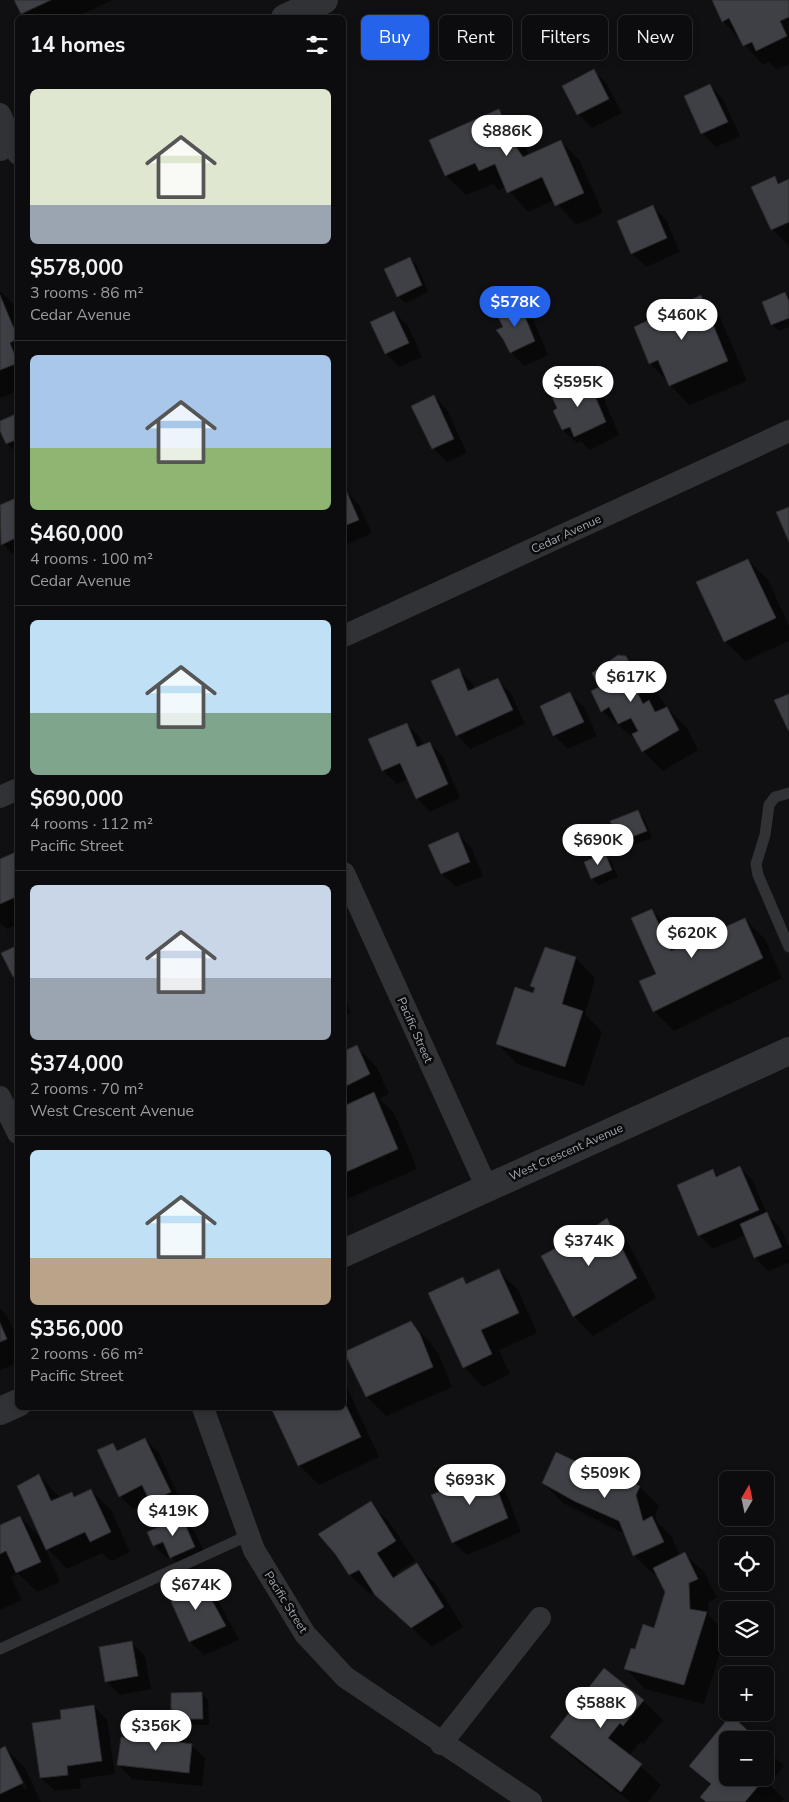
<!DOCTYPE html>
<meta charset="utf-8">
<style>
:root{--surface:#0c0c0e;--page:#151517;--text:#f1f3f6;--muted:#9a9b9e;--line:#2c2c2e;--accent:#2563eb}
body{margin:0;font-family:"Nunito Sans",sans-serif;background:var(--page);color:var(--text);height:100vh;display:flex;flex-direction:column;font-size:19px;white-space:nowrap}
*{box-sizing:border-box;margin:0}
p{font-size:16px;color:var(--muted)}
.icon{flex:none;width:28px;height:28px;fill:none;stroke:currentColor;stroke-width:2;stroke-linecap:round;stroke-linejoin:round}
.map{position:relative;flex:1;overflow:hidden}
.drawer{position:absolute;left:15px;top:15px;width:331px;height:1395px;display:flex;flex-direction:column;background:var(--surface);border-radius:8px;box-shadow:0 2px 8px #0003,0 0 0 1px var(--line)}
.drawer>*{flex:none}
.top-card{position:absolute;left:361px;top:15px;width:352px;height:45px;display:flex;gap:10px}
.needle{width:32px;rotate:9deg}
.tools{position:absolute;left:719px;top:1471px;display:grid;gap:10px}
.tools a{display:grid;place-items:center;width:55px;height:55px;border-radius:8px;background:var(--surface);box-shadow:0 2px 8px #0003,0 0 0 1px var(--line);font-size:25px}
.price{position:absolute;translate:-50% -42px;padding:0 11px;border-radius:18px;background:#fff;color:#222;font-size:16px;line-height:32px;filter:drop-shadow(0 1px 2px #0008)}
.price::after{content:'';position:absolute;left:50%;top:30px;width:15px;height:11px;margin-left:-8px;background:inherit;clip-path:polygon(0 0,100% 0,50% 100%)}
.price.selected{background:var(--accent);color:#fff}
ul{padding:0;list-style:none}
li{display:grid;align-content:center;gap:10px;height:265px;padding:0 15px}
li+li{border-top:1px solid var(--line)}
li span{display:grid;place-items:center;height:155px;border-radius:8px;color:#555}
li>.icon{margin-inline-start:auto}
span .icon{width:90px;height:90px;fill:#fffc;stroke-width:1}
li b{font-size:21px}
h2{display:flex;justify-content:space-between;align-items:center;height:60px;padding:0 15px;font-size:21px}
.chip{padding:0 18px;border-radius:8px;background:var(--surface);box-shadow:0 2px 8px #0003,0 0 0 1px var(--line);font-size:18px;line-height:45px}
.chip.selected{background:var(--accent);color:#fff}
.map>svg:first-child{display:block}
</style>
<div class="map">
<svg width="789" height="1802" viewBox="0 0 789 1802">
<rect width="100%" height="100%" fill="#101012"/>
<path fill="#0007" fill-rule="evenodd" d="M16,0H112L75,18H26Z
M713,0H789V64L777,70L769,62L763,65L723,21Z
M594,71L607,84L622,113L592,128L578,114Z
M710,85L723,99L740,136L716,147L702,133L685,96Z
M499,111L519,131L529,155L561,141L580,161L603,213L576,225L554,200L528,212L506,187L499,190L493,184L466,195L446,176L431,141Z
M775,178L781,184L789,181V246L772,229Z
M653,207L666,220L680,252L646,267L632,253Z
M410,259L417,265L428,292L405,303L398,296Z
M0,291L15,306L18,312V391L0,398Z
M785,293L789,297V327L779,331L772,325L763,303Z
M701,297L720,317L747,381L689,405L650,363Z
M518,304L532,317L548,355L524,366L511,352L505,328Z
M394,312L408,326L422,357L399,367L386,353Z
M581,381L604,399L619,435L589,450L581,441L577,443L563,430L554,411Z
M434,396L447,410L467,453L447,462L434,449L413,406Z
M18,414V449L14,450L7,444L0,428V422Z
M345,491L359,505L372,533L344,546Z
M18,498V560L0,541V506Z
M748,560L768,580L789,626V641L745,661L725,641Z
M626,657L646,677L667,708L687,728L698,750L663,771L643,751L639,743L602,711L601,687Z
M458,670L472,683L475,690L497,679L511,693L525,724L470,749L457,735Z
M570,694L584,707L597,736L568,749L554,735Z
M407,724L420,738L424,746L430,743L443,757L460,798L430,812L417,798L408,779L397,784L383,770Z
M638,811L644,818L652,838L626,848L620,842L612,822Z
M457,833L471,847L483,876L456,887L442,874L430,845Z
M18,852V924L7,929L0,923V860Z
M604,855L611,861L618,877L598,885L592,878Z
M652,910L671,930L680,948L745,919L765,939L782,978L674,1031L654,1011L657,975Z
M576,958L595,978L585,1014L602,1032L584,1086L517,1064L498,1044L534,995L535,990L532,986Z
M344,997L351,1012L344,1016Z
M356,1046L376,1066L389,1094L379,1099L394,1113L417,1169L345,1200L344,1141L346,1140L344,1133V1052Z
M739,1167L753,1181L767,1214L780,1227L789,1247V1263L768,1271L755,1257L745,1235L713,1249L699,1235L713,1171L719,1177Z
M606,1220L626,1239L656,1298L593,1336L574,1316L590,1231Z
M498,1270L518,1290L537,1333L499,1350L510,1374L483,1387L464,1367L462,1278L468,1284Z
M0,1308L7,1316L18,1339V1363L0,1370Z
M411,1323L431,1343L439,1355L452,1387L386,1416L367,1397L346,1352Z
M344,1381L379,1457L319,1485L299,1465L273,1408H344Z
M145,1439L159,1453L183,1506L165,1515L151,1501L133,1509L120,1496L113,1444L119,1451Z
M490,1471L503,1485L521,1532L467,1555L453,1542Z
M593,1471L640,1487L659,1506L655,1515L657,1522L672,1537L680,1556L685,1554L705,1573L717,1598L708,1602L709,1616L726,1633L704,1704L645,1689L626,1669L636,1650L654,1630L667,1592L657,1573L654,1575L634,1555L625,1534L563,1503L543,1483Z
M39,1475L60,1498L72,1493L76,1497L91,1490L111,1510L130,1552L111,1561L102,1553L67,1569L44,1545L60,1582L37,1592L19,1574L11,1577L22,1600L0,1610V1526L20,1517L43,1540Z
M370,1503L390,1523L415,1561L396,1573L398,1577L417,1565L436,1584L463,1627L432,1647L374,1592L370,1594L350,1575L337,1554Z
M181,1518L195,1532L208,1560L185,1571L171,1557L168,1559L154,1546L149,1533Z
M201,1582L215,1595L239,1640L204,1655L190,1642L170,1596Z
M131,1642L145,1656L151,1689L120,1695L106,1681Z
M202,1694L208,1700L209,1725H179L173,1718Z
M643,1701L663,1720L643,1744L640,1742L629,1756L661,1785L648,1802H630L571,1756L552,1737Z
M94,1706L107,1720L115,1774L80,1779L81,1788L55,1791L41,1778L62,1720Z
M731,1717L757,1740H728V1778H765V1748L784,1766L769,1784L784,1799L781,1802H707L711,1786L691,1766Z
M172,1729L186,1744L191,1745L205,1758L202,1786L132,1779L119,1765Z
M5,1748L25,1768L41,1802H0V1750ZM15,1770H18L27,1788L24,1789Z"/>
<path fill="#3f4045" stroke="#2a2a2d" d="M14,0H51L21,14Z
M712,0H789V17L780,21L787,36L756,51L752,42L743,46L729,18L722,22Z
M594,69L609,99L577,115L562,86Z
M710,84L728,122L701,134L684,96Z
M499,109L514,144L523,157L561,140L584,193L555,206L542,177L507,193L495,164L479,171L475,163L445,176L429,140Z
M775,176L778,184L789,179V222L771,230L751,187Z
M653,205L667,238L631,254L617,221Z
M410,257L422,285L397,297L384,269Z
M785,292L789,301V318L771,325L762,302Z
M0,295L18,338L10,343L18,363L0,370Z
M701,295L728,361L669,386L658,360L649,364L634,327Z
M519,302L535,341L510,353L503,339L496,330L503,327L496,313Z
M394,311L409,343L385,354L370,322Z
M582,379L586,387L590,384L606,422L574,437L570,427L562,430L553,411L557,408L551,395Z
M434,395L454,439L432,449L411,406Z
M18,413V439L6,444L0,431V421Z
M344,490H346L359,520L344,526Z
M18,497V537L1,545L0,505Z
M789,507V542L776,512Z
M748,559L776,618L724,642L696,582Z
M618,655L626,656L634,671L648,689L638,694L643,704L649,700L655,712L667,707L679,730L642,752L632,734L638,731L631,718L618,724L609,707L601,712L591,691L599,687L592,673Z
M459,668L468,691L498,678L513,710L456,736L431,681Z
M570,692L584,722L553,736L540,706Z
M789,694V730H788L774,700Z
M407,723L417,747L430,742L448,784L416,799L400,763L382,771L368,739Z
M638,810L647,831L619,842L610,821Z
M458,832L470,862L441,874L428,845Z
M18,851V896L0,904V859Z
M605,853L612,870L591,879L584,862Z
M652,909L671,951L745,918L763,958L653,1012L639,981L656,974L631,918Z
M18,945V975L13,977L1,953Z
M545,947L576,957L562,1004L583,1011L565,1067L496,1044L515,987L533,993L535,988L530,986Z
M357,1045L370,1074L344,1087V1051Z
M374,1092L398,1149L344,1173V1106Z
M740,1166L759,1210L698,1236L677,1185L713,1169L716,1177Z
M767,1212L782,1247L754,1258L740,1224Z
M607,1218L637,1278L573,1317L541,1256L556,1248L574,1234L590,1230Z
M499,1269L519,1313L481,1330L492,1354L463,1368L428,1293L463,1277L466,1284Z
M411,1321L420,1334L433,1367L366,1397L344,1352Z
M0,1323L7,1339L0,1342Z
M344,1401L361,1437L298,1466L271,1408H344Z
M145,1438L171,1492L150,1502L142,1485L119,1497L97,1450L113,1443L117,1451Z
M556,1452L592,1469L594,1464L640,1486L636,1495L643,1521L652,1516L664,1542L633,1556L619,1521L574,1501L542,1483Z
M490,1470L508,1518L452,1543L431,1495Z
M39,1474L51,1501L72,1492L74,1497L91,1489L111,1532L90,1542L85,1532L46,1550L17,1486Z
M371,1501L396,1541L377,1553L393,1578L417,1563L444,1607L411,1628L375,1595L359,1570L349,1575L336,1555L318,1534Z
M20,1516L41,1562L16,1573L6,1551L0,1554V1525Z
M182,1517L195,1547L170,1558L163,1542L153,1546L147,1532Z
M685,1552L698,1579L689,1583L690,1609L707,1612L684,1685L624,1669L631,1648L635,1649L643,1624L654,1628L665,1592L653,1568Z
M201,1580L226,1626L189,1642L168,1595Z
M132,1641L138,1676L105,1682L99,1647Z
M604,1668L644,1700L623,1726L620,1723L608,1738L642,1764L621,1792L550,1737Z
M202,1692L203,1719H171V1693Z
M94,1705L102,1761L67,1766L68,1775L40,1778L32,1723L61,1719L60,1710Z
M731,1715L758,1740H728V1778H765L745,1802H706L700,1797L711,1784L689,1766Z
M154,1727L173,1728L171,1741L192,1744L189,1773L117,1765L121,1737L152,1740Z
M5,1746L23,1783L0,1794V1749Z"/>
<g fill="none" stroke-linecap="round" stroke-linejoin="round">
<path stroke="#313236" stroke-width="11" d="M789,793L775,797L769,805L765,835L756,864L758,875L789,947
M0,1649L249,1535"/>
<path stroke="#313236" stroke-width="22" d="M0,114L18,154
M344,636L789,431
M0,797L18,789
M344,873L487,1188
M0,1097L18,1133
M203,1408L254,1550L305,1634L345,1677L531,1802
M441,1744L540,1618"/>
<path stroke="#313236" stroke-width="28" d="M285,18L324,0
M0,147L18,139
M344,1253L789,1051
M0,1411L18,1403"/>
</g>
<g text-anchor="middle" stroke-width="5" stroke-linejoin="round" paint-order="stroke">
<g font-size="12" fill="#a2a6b2" stroke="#0b0b0c">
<text transform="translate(566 534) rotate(-25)" y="4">Cedar Avenue</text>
<text transform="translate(415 1030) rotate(66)" y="4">Pacific Street</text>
<text transform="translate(566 1152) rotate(-24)" y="4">West Crescent Avenue</text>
<text transform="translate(286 1602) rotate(58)" y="4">Pacific Street</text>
</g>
</g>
</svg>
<div class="tools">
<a><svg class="needle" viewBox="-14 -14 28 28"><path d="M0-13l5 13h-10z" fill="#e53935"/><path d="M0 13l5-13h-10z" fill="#9a9b9e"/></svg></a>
<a><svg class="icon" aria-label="locate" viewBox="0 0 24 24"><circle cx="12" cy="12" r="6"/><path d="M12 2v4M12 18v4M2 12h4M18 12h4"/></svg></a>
<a><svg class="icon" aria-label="layers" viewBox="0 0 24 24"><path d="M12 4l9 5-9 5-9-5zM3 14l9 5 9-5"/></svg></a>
<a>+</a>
<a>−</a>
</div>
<b class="price" style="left:507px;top:157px">$886K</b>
<b class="price selected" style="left:515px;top:328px">$578K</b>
<b class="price" style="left:682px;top:341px">$460K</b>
<b class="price" style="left:578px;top:408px">$595K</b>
<b class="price" style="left:631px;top:703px">$617K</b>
<b class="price" style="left:598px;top:866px">$690K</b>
<b class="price" style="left:692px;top:959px">$620K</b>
<b class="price" style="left:589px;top:1267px">$374K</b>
<b class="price" style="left:605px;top:1499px">$509K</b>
<b class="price" style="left:470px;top:1506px">$693K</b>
<b class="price" style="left:173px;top:1537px">$419K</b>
<b class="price" style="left:196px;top:1611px">$674K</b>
<b class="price" style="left:601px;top:1729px">$588K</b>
<b class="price" style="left:156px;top:1752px">$356K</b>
<div class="top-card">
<a class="chip selected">Buy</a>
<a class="chip">Rent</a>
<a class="chip">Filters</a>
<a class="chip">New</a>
</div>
<section class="drawer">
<h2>14 homes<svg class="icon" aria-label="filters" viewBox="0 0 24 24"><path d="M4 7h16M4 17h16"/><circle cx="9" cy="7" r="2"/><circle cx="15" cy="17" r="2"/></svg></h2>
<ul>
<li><span style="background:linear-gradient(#dfe7d0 75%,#9aa5b1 0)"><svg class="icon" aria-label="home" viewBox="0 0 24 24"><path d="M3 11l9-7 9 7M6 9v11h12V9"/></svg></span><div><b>$578,000</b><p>3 rooms · 86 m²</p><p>Cedar Avenue</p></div></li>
<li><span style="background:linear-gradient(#a9c7e8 60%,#8fb573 0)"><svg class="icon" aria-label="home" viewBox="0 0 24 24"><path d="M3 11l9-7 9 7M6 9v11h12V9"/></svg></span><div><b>$460,000</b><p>4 rooms · 100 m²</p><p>Cedar Avenue</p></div></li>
<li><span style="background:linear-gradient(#bfe0f5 60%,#7fa58c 0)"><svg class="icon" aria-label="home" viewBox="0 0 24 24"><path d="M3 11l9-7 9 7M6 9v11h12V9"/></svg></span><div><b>$690,000</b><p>4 rooms · 112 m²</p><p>Pacific Street</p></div></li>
<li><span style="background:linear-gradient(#c9d6e8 60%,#9aa5b1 0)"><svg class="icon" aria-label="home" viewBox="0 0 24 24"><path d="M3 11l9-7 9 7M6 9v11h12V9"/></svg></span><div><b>$374,000</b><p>2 rooms · 70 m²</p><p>West Crescent Avenue</p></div></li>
<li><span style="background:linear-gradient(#bfe0f5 70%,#b9a48a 0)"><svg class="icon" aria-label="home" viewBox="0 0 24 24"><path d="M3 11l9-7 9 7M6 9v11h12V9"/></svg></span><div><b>$356,000</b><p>2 rooms · 66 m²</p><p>Pacific Street</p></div></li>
</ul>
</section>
</div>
